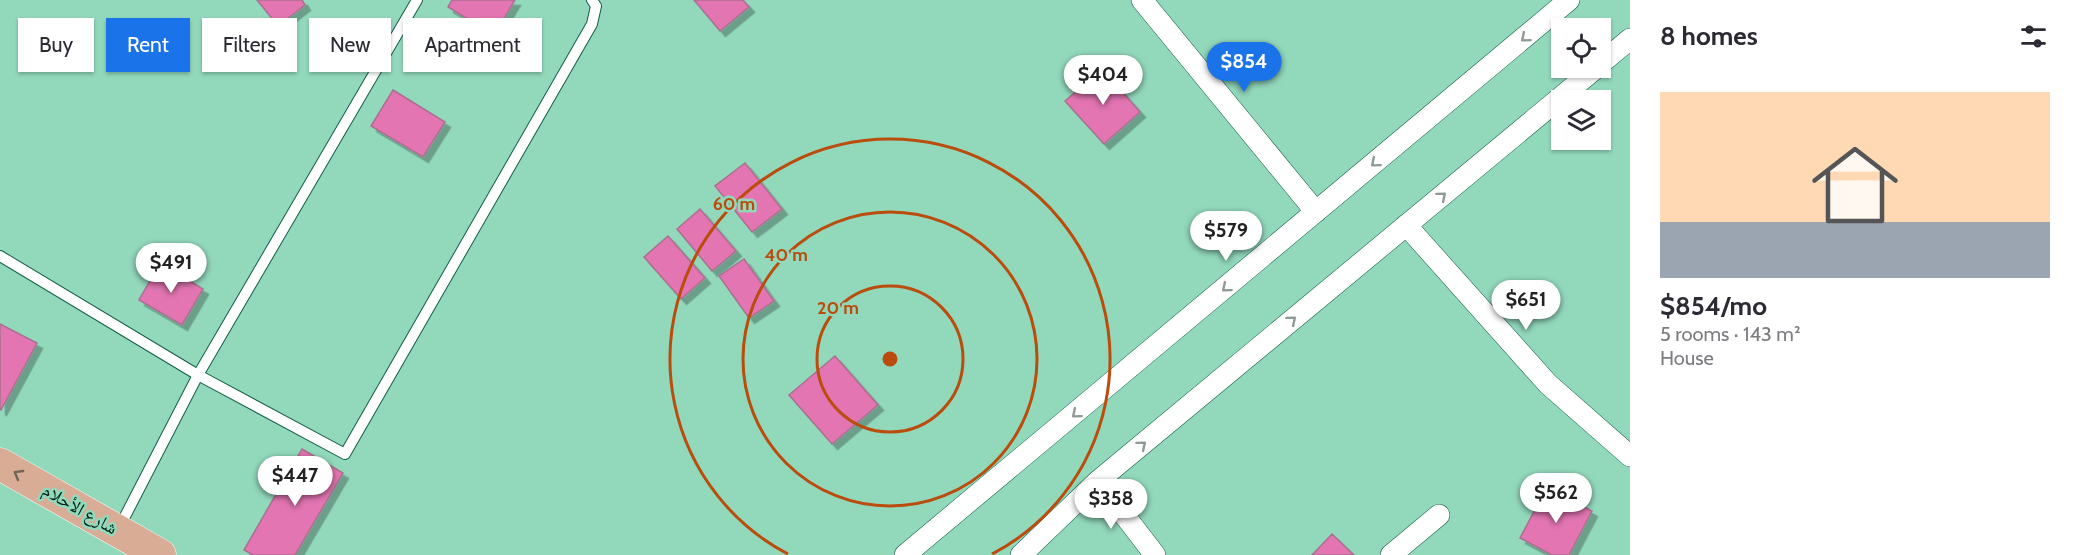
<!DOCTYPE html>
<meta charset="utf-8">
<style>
:root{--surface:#fff;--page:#f2f2f3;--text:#2b2b33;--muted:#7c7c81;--accent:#1a73e8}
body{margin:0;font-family:Cabin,"Noto Naskh Arabic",sans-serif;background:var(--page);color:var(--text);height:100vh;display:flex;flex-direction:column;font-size:22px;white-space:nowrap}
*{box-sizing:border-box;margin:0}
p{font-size:20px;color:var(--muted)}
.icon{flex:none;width:33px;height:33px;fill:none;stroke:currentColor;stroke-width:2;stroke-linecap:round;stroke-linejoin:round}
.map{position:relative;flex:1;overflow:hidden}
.side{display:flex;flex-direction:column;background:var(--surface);width:450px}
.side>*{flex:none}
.banner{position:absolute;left:18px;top:18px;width:570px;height:54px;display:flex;gap:12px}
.controls{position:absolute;left:1551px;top:18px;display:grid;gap:12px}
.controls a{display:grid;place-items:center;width:60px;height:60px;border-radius:0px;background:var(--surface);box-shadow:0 2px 4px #0004;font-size:30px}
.price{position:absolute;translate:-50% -51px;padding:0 14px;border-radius:21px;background:#fff;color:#222;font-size:20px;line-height:39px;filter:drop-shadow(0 2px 3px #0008)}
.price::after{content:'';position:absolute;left:50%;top:36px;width:18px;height:14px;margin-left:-9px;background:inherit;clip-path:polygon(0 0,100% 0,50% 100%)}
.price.on{background:var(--accent);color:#fff}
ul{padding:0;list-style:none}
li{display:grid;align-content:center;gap:12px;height:318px;padding:0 30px}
li span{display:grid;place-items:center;height:186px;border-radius:0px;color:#555}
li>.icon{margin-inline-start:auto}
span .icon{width:108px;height:108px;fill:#fffc;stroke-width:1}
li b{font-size:26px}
h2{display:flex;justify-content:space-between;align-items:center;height:72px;padding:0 30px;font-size:26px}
.tag{padding:0 21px;border-radius:0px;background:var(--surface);box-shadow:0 2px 4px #0004;font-size:21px;line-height:54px}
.tag.on{background:var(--accent);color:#fff}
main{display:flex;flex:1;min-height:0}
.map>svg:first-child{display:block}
</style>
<main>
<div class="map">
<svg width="1630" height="555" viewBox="0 0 1630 555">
<defs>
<filter id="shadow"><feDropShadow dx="5.5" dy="5.5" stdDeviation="0" flood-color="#0004"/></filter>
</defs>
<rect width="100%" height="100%" fill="#92d9bc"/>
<path fill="#e274b2" stroke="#aa718f" stroke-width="1.5" filter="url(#shadow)" d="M257,0H302L305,5L278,26Z
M452,0H515L494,35L448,7Z
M694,0H743L749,7L720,31Z
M1102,69L1140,112L1104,144L1065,101Z
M393,90L445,122L423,157L371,126Z
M745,163L782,209L752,232L715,186Z
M700,209L736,251L712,271L677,229Z
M668,236L705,278L681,299L644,257Z
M744,259L774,301L749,318L719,276Z
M160,263L203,289L182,325L139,300Z
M0,324L37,343L1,410L0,409Z
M835,356L878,405L832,444L789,395Z
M302,449L343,473L295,555H253L244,550Z
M1547,487L1592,511L1569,555H1552L1520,538Z
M1332,534L1354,555H1312Z"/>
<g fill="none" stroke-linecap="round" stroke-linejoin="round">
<g stroke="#125e47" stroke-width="12">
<path id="service" d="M0,256L198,375L345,454L592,24L596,6L592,0
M119,528L198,375L417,0"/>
</g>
<g stroke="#125e47" stroke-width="22">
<path id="minor" d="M1142,0L1316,212
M1600,64L1630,39
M1406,225L1548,384L1630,456
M1098,481L1155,555
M905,555L1569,0
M1021,555L1098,481L1596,68
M1391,555L1439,515"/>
</g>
<g stroke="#fff" stroke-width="33">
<path id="primary" d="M0,464L160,555"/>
</g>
<use href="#service" stroke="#fff" stroke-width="10"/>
<use href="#minor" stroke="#fff" stroke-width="21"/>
<use href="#primary" stroke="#d9ac96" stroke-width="32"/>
</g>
<defs><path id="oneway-chevron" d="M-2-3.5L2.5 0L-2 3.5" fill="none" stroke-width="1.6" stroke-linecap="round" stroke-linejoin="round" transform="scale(1.5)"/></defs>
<g stroke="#8d9a95">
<use href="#oneway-chevron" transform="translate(1525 38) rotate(140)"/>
<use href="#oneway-chevron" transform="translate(1375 163) rotate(140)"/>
<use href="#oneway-chevron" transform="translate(1442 196) rotate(-40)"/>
<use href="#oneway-chevron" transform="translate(1226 288) rotate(140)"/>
<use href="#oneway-chevron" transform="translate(1292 320) rotate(-40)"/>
<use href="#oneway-chevron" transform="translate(1076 414) rotate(140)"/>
<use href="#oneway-chevron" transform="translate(1142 445) rotate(-40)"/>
</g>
<use stroke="#6d6555" href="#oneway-chevron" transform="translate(18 474) rotate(-150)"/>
<g fill="none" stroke="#ba4d0e" stroke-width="3">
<circle cx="890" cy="359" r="73"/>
<circle cx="890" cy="359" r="147"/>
<path d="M788 554A220 220 0 1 1 992 554"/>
</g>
<g text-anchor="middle" stroke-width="5" stroke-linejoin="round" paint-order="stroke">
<g font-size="18" fill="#011e14" stroke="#92d9bc">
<text transform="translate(80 509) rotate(30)" y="6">شارع الأحلام</text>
</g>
</g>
<circle cx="890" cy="359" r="9" fill="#ba4d0e" stroke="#92d9bc" stroke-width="3"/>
<g font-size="18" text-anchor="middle" font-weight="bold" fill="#ba4d0e" stroke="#92d9bc" stroke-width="5" stroke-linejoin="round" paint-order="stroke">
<text x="734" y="210">60 m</text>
<text x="786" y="261">40 m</text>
<text x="838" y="314">20 m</text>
</g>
</svg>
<div class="controls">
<a><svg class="icon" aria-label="locate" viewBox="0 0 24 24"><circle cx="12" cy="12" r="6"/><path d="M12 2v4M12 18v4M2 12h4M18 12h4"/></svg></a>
<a><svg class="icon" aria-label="layers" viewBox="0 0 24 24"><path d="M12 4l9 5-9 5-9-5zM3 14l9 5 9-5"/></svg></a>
</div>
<b class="price on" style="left:1244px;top:93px">$854</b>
<b class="price" style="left:1103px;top:106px">$404</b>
<b class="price" style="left:1226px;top:262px">$579</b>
<b class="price" style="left:171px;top:294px">$491</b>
<b class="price" style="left:1526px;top:331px">$651</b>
<b class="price" style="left:295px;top:507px">$447</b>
<b class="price" style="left:1556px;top:524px">$562</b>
<b class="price" style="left:1111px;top:530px">$358</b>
<div class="banner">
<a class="tag">Buy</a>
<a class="tag on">Rent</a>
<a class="tag">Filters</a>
<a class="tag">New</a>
<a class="tag">Apartment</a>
</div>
</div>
<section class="side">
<h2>8 homes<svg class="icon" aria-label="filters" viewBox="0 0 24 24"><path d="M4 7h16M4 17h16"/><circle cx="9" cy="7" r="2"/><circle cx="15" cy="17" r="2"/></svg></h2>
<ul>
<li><span style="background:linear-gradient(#ffd9b3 70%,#9aa5b1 0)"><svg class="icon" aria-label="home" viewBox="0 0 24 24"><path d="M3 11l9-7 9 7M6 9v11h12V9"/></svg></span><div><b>$854/mo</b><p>5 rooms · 143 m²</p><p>House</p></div></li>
</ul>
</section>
</main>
